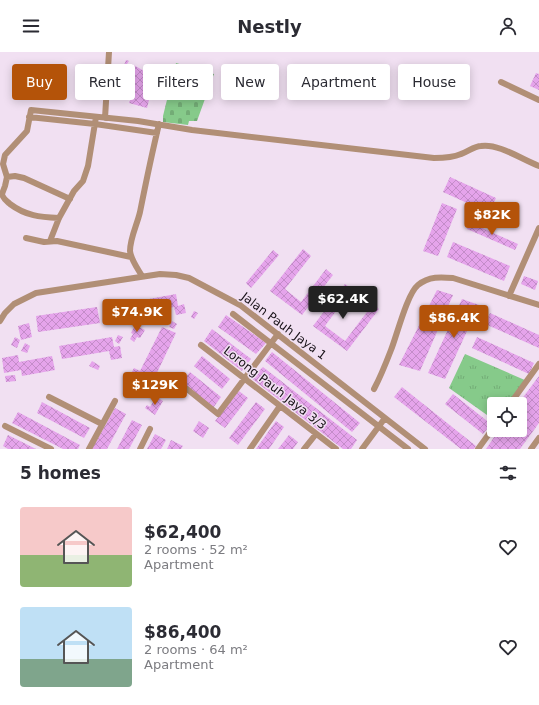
<!DOCTYPE html>
<meta charset="utf-8">
<style>
:root{--surface:#fff;--page:#f7f7f7;--text:#2b2b33;--muted:#7c7c81;--accent:#b45309}
body{margin:0;font-family:"DejaVu Sans",sans-serif;background:var(--page);color:var(--text);height:100vh;display:flex;flex-direction:column;font-size:15px;white-space:nowrap}
*{box-sizing:border-box;margin:0}
p{font-size:13px;color:var(--muted)}
.icon{flex:none;width:22px;height:22px;fill:none;stroke:currentColor;stroke-width:2;stroke-linecap:round;stroke-linejoin:round}
.map{position:relative;height:397px;overflow:hidden}
.panel{display:flex;flex-direction:column;background:var(--surface);flex:1}
.panel>*{flex:none}
.top-card{position:absolute;left:12px;top:12px;width:515px;height:36px;display:flex;gap:8px}
.buttons{position:absolute;left:487px;top:345px;display:grid;gap:8px}
.buttons a{display:grid;place-items:center;width:40px;height:40px;border-radius:4px;background:var(--surface);box-shadow:0 2px 10px #0003;font-size:20px}
.price{position:absolute;translate:-50% -34px;padding:0 9px;border-radius:4px;background:var(--accent);color:#fff;font-size:13px;line-height:26px;filter:drop-shadow(0 1px 2px #0008)}
.price::after{content:'';position:absolute;left:50%;top:24px;width:12px;height:9px;margin-left:-6px;background:inherit;clip-path:polygon(0 0,100% 0,50% 100%)}
.price.selected{background:#222;color:#fff}
ul{padding:0;list-style:none}
li{display:flex;align-items:center;gap:12px;height:100px;padding:0 20px}
li span{display:grid;place-items:center;flex:none;width:112px;height:80px;border-radius:4px;color:#555}
li>.icon{margin-inline-start:auto}
span .icon{width:48px;height:48px;fill:#fffc;stroke-width:1}
li b{font-size:17px}
h2{display:flex;justify-content:space-between;align-items:center;height:48px;padding:0 20px;font-size:17px}
.pill{padding:0 14px;border-radius:4px;background:var(--surface);box-shadow:0 2px 10px #0003;font-size:14px;line-height:36px}
.pill.selected{background:var(--accent);color:#fff}
header{display:flex;justify-content:space-between;align-items:center;height:52px;padding:0 20px;background:var(--surface);font-size:18px;font-weight:600}
.map>svg:first-child{display:block}
</style>
<header><svg class="icon" aria-label="menu" viewBox="0 0 24 24"><path d="M4 6h16M4 12h16M4 18h16"/></svg>Nestly<svg class="icon" aria-label="person" viewBox="0 0 24 24"><circle cx="12" cy="8" r="4"/><path d="M4 21q1-7 8-7t8 7"/></svg></header>
<div class="map">
<svg width="539" height="397" viewBox="0 0 539 397">
<defs>
<pattern id="cemetery-stones" width="16" height="16" patternUnits="userSpaceOnUse"><rect width="16" height="16" fill="#86ca8a"/><path d="M2 7V4a2 2 0 0 1 4 0v3zM10 15v-3a2 2 0 0 1 4 0v3z" fill="#73ac76"/></pattern>
<pattern id="park-tufts" width="24" height="20" patternUnits="userSpaceOnUse"><rect width="24" height="20" fill="#86ca8a"/><path d="M3 7l-1-3M5 7V3M7 7l1-3M15 17l-1-3M17 17v-4M19 17l1-3" fill="none" stroke="#73ac76"/></pattern>
<pattern id="building-cross-hatch" width="8" height="8" patternUnits="userSpaceOnUse"><rect width="8" height="8" fill="#e5a4eb"/><path d="M0 0l8 8M0 8l8-8" fill="none" stroke="#c48cc9"/></pattern>
</defs>
<rect width="100%" height="100%" fill="#f1e0f2"/>
<path fill="url(#cemetery-stones)" d="M176,11L214,22L197,69H189L188,73L163,70V64Z"/>
<path fill="url(#park-tufts)" d="M465,302L527,329L511,352H494V368L449,336Z"/>
<path fill="url(#building-cross-hatch)" d="M126,8L129,9L127,12L132,14V12L144,19L157,22L155,27L159,28L154,46L150,44L147,56L129,51L134,39L129,37V40L122,37L123,35L119,33L118,36L116,35L119,27L116,26L120,15L123,16Z
M536,21L539,22V38L530,34Z
M450,125L496,146L489,161L443,140Z
M442,151L457,157L438,204L423,199Z
M469,170L518,192L515,198L467,177Z
M453,190L510,214L504,229L447,205Z
M303,197L311,204L285,237L301,250L326,217L333,223L302,263L270,239Z
M273,198L279,203L251,236L246,231Z
M524,224L538,229L535,238L521,232Z
M345,232L352,237L325,274L345,289L373,252L379,257L347,299L313,274Z
M437,238L453,243L420,319L399,313Z
M176,242L178,254L184,252L186,261L176,263L174,255L109,268L106,255Z
M462,247L479,253L445,327L428,321Z
M97,255L100,271L38,280L36,264Z
M194,259L198,261L194,267L191,265Z
M490,261L539,283V296L485,272Z
M226,263L266,291L256,302L218,275Z
M172,269L177,272L174,277L169,275Z
M29,271L32,285L21,288L18,274Z
M135,273L145,278L140,286L137,285L134,290L130,287L133,282L131,281Z
M162,275L176,281L154,327L146,323L139,335L127,329L134,316L140,319Z
M212,277L251,307L242,319L204,289Z
M118,283L123,285L119,292L115,289Z
M15,285L20,288L17,296L11,293Z
M112,285L114,295L120,294L122,306L111,308L109,299L62,307L59,294Z
M477,285L534,311L529,322L472,296Z
M25,291L30,294L27,301L21,299Z
M272,300L360,371L352,380L265,309Z
M18,303L19,310L52,304L55,318L22,324L21,318L4,321L2,306Z
M202,304L230,327L222,337L194,314Z
M92,309L100,314L98,318L89,314Z
M263,315L357,388L351,397H343L251,326Z
M190,320L221,345L213,356L181,331Z
M15,323L16,329L6,330L5,324Z
M539,324V371L520,397H486L499,378H520V352H518Z
M402,335L476,394L474,397H461L394,345Z
M239,339L248,346L225,376L215,369Z
M453,342L491,372L483,382L445,352Z
M156,345L163,349L155,363L145,356L147,353L150,355Z
M42,350L90,376L84,386L37,361Z
M256,350L265,357L238,393L229,386Z
M115,356L126,362L107,397H92Z
M18,360L80,393L78,397H63L12,371Z
M132,368L142,373L129,397H117Z
M199,369L209,376L203,386L193,379Z
M276,369L284,375L269,397H256Z
M155,382L166,388L161,397H147Z
M8,383L36,397H8L3,394Z
M289,383L298,390L293,397H278Z
M171,388L183,394L181,397H167Z"/>
<g fill="none" stroke-linecap="round" stroke-linejoin="round">
<path stroke="#b18f76" stroke-width="6" d="M501,30L539,48
M29,65L95,72L157,81
M105,66L109,0
M7,125L15,124L24,126L70,147
M59,166C40,165 26,164 10,152C7,149 3,147 2,142L5,134L7,125L3,112L5,103L27,79L31,58L138,69L192,78L434,106C443,106 452,106 461,102C468,100 474,94 481,94C498,91 523,108 539,114
M26,186L44,190L57,189L131,205
M50,189L59,166L74,139L83,129L88,114L96,65
M142,224C138,217 131,208 130,199C130,186 137,173 140,160C146,130 152,101 159,72
M509,244L539,176
M233,262L408,397
M0,269L5,261L14,252L36,241L160,222L176,223L189,226L240,253L425,397
M201,293L336,397
M182,333L218,362L278,282
M374,337C381,324 386,311 391,298C397,283 407,242 418,233C429,224 441,225 453,226L539,253
M49,345L102,372
M510,352L539,312
M5,374L51,397
M89,397L115,349
M140,397L150,377
M250,397L280,354
M304,397L316,382
M362,397L385,366
M478,397L494,375
M531,397L539,386"/>
</g>
<g text-anchor="middle" stroke-width="3" stroke-linejoin="round" paint-order="stroke">
<g font-size="12" fill="#171117" stroke="#f1e0f2">
<text transform="translate(284 274) rotate(37)" y="4">Jalan Pauh Jaya 1</text>
<text transform="translate(275 336) rotate(38)" y="4">Lorong Pauh Jaya 3/3</text>
</g>
</g>
</svg>
<div class="buttons">
<a><svg class="icon" aria-label="locate" viewBox="0 0 24 24"><circle cx="12" cy="12" r="6"/><path d="M12 2v4M12 18v4M2 12h4M18 12h4"/></svg></a>
</div>
<b class="price" style="left:492px;top:184px">$82K</b>
<b class="price selected" style="left:343px;top:268px">$62.4K</b>
<b class="price" style="left:137px;top:281px">$74.9K</b>
<b class="price" style="left:454px;top:287px">$86.4K</b>
<b class="price" style="left:155px;top:354px">$129K</b>
<div class="top-card">
<a class="pill selected">Buy</a>
<a class="pill">Rent</a>
<a class="pill">Filters</a>
<a class="pill">New</a>
<a class="pill">Apartment</a>
<a class="pill">House</a>
</div>
</div>
<section class="panel">
<h2>5 homes<svg class="icon" aria-label="filters" viewBox="0 0 24 24"><path d="M4 7h16M4 17h16"/><circle cx="9" cy="7" r="2"/><circle cx="15" cy="17" r="2"/></svg></h2>
<ul>
<li><span style="background:linear-gradient(#f6c9c9 60%,#8fb573 0)"><svg class="icon" aria-label="home" viewBox="0 0 24 24"><path d="M3 11l9-7 9 7M6 9v11h12V9"/></svg></span><div><b>$62,400</b><p>2 rooms · 52 m²</p><p>Apartment</p></div><svg class="icon" aria-label="heart" viewBox="0 0 24 24"><path d="M12 20l-8-8c-3-5 5-10 8-4 3-6 11-1 8 4z"/></svg></li>
<li><span style="background:linear-gradient(#bfe0f5 65%,#7fa58c 0)"><svg class="icon" aria-label="home" viewBox="0 0 24 24"><path d="M3 11l9-7 9 7M6 9v11h12V9"/></svg></span><div><b>$86,400</b><p>2 rooms · 64 m²</p><p>Apartment</p></div><svg class="icon" aria-label="heart" viewBox="0 0 24 24"><path d="M12 20l-8-8c-3-5 5-10 8-4 3-6 11-1 8 4z"/></svg></li>
</ul>
</section>
